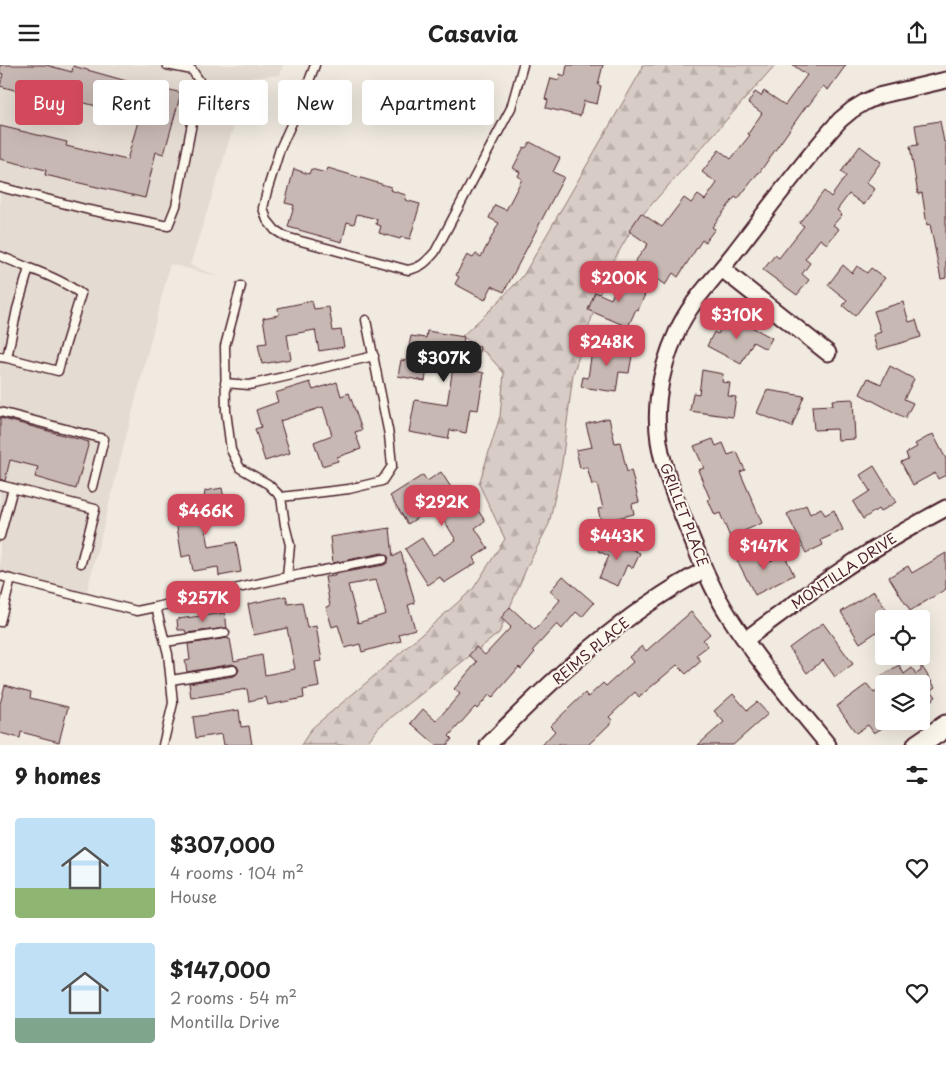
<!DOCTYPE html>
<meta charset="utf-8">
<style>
:root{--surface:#fff;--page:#f6f6f6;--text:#222;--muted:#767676;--accent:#d1495b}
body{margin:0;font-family:"Playpen Sans",sans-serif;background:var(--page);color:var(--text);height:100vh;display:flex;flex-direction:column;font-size:19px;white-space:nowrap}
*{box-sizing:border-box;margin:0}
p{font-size:16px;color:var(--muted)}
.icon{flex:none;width:28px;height:28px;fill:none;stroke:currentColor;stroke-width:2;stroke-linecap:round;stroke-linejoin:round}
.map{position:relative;height:680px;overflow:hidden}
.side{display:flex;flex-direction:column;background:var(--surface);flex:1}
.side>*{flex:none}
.guide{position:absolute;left:15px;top:15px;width:500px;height:45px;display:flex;gap:10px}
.fabs{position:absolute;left:875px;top:545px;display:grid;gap:10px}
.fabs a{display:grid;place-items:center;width:55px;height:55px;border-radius:5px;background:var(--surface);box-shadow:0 5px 20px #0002;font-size:25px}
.price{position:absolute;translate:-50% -42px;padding:0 11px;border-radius:10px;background:var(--accent);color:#fff;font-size:16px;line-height:32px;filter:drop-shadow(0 1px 2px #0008)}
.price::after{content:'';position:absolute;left:50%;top:30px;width:15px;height:11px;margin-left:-8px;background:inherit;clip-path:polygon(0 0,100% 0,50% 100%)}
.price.on{background:#222;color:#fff}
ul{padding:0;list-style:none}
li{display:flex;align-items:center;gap:15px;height:125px;padding:0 15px}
li span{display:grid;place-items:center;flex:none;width:140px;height:100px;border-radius:5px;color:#555}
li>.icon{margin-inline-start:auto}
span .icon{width:60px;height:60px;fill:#fffc;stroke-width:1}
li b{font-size:21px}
h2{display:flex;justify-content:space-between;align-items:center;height:60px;padding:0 15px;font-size:21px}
.chip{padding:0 18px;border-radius:5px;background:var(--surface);box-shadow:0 5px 20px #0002;font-size:18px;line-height:45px}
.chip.on{background:var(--accent);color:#fff}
header{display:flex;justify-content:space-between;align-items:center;height:65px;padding:0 15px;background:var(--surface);font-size:22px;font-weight:700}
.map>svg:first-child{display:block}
</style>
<header><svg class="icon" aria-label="menu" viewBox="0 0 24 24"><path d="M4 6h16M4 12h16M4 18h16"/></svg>Casavia<svg class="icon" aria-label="share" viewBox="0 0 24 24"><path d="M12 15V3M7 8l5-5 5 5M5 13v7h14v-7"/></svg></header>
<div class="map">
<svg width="946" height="680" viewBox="0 0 946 680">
<defs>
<pattern id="forest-firs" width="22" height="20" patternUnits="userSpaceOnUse" patternTransform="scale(1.25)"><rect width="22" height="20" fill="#d8ccc6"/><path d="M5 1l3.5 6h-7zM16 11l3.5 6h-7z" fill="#bbafaa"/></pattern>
</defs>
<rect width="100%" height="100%" fill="#f0eae0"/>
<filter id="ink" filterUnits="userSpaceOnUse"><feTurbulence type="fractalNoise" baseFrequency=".02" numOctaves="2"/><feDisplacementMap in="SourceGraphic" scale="10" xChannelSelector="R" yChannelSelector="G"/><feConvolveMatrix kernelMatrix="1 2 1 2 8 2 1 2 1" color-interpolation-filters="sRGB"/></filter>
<g filter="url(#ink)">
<path fill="#e4dbd2" d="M0,0H283L280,10L249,13L190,200L220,212L170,199L84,537L0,515Z"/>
<path fill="url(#forest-firs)" stroke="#917678" d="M642,0H775L636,157L607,207L573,309L562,398L549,459L527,502L499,568L379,662L365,680H301L312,663L373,612L473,524L505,474L479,419L500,351L504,308L487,289L462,271L486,249L523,211L641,6Z"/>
<path fill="#c8b8b3" stroke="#4a1f2b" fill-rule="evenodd" d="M0,0H46L72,7L73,1L148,22L149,19L181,28L164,89L156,87L145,133L45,110L46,105L0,94V61L67,77L66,81L127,95L139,53L78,36L76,42L0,21L3,9L0,8Z
M567,0H603L598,20L601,21L597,39L584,36L580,51L546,43L548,35L545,34L551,13L559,15L560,9L565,11Z
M793,0H846L828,25L823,21L808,41L807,40L759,108H758L738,134L735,132L712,162L715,164L705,177L702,175L678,212L673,208L665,220L634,198L648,179L629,166L641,148L662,162L684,133L691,138L698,130L705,135L717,118L702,107L719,85L731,94L750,70L748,69L762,48L748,38L755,27L761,31L764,26L785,40L807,10Z
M940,56L944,77H946V213L941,214L930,159L927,160L922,128L918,129L910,81L918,80L915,60Z
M530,77L560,93L553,107L564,112L504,227L492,221L485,235L455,219L459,212L456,210L467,190L473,193L476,189L481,192L499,158L489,153L495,140L506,145L522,114L518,111L520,107L513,103L524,82L526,83Z
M860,81L881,97L866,118L875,124L864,140L849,129L837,145L842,150L833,160L839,164L827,179L820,174L805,194L810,198L802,209L809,215L797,230L763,205L775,190L779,193L804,161L799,158L824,126L831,132L846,111L841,107Z
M328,103L391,122L390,125L406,130L405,135L420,139L410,174L401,172L400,174L379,168L381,161L376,159L377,154L357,149L354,159L347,157L342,177L288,162L294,140L285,138L294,104L309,109L311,104L326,108Z
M843,200L852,208L857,201L867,208L871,203L885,213L855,251L843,241L847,235L828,220Z
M620,214L647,225L638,245L636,244L628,262L588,245L595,227L611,234Z
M312,236L314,244L329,242L333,266L341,265L344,282L319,286L315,265L287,270L291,294L262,299L258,279L267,278L263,253L279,250L278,243Z
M903,237L909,257L916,255L921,272L877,285L873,270L881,267L874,246Z
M737,254L772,273L766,284L753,277L741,299L707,281L714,267L718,269L724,256L734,261Z
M427,266L464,272L463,279L480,282L476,306L484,308L478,345L470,344L466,368L450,365L448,374L409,367L415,335L447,340L453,302L428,298L425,316L398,311L401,295L406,296L411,271L426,273Z
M593,279L633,285L629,308L619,307L616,327L581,322L583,312L588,313Z
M890,301L914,314L904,334L913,338L905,353L860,329L868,313L881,319Z
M702,305L723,309L722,317L730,318L728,331L736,332L733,352L690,346L693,328L699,329Z
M310,317L313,325L337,317L341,331L349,328L362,365L355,367L361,384L337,392L338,396L322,401L314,377L332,370L323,342L280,356L290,388L265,396L255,364L261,362L256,345L278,337L275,328Z
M767,325L804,331L792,362L757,348Z
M853,334L855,374L838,375L837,364L814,365L812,341L833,340L832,335Z
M0,353L89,377L76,424L35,412L38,402L10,395L5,416L0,414Z
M609,353L615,378L620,377L627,407L631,405L639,437L632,439L634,449L601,457L598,444L603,443L597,419L592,420L587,402L580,403L576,385L592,382L586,359Z
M933,369L946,394V410L938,414L935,408L913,420L901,397L908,394L906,388L917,382L915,379Z
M713,374L716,381L723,378L728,390L737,387L745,405L740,407L762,458L730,472L720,448L715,450L708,435L710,434L698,405L704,403L694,381Z
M874,401L896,437L880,447L878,444L863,454L853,437L870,426L860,410Z
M441,407L454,427L463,422L485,456L475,463L488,483L473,493L476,498L444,518L440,512L428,520L405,484L422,473L433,490L456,475L435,441L408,459L390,431L423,410L427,416Z
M222,423L227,449L204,453L209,482L236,477L241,507L219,511L218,502L193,506L190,490L182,492L176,456L184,454L181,438L204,434L205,426Z
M806,440L810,449L821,443L825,450L834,445L843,465L821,475L823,480L806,488L787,449Z
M390,463L393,492L401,487L415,538L408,540L415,564L399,569L401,576L362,587L360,579L345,583L338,560L332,562L326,542L330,541L325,512L335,511V509L384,500L387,498L389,493L387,490L382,488L333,498L330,472ZM376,515L386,549L358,558L348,520Z
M605,472L640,488L633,503L627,500L618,521L599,513L609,491L598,486Z
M753,485L761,501L784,489L794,510L755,530L736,493Z
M946,488V524L910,546L889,512L908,501L912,508Z
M563,511L594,538L582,552L576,547L562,564L557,559L533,585L535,587L521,604L519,602L492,633L489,630L477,644L475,642L449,671L452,674L447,680H436L411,658L423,644L436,656L460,629L454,624L477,597L469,590L476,582L485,590L511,562L501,553L510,542L535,565L560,535L550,526Z
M874,526L892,554H884V562L860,578L841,547Z
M286,531L288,539L302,537L307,563L316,561L322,596L315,597L319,622L303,625L304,633L268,640L266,632L249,636L247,624L191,633L189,618L234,611L237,609L239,605L237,601L232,599L187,607L185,596L190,595L188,579L228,573V574H230L234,596L262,590L265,610L295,604L287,563L254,570L248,539Z
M691,547L710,569L703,575L708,581L696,590L701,596L686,609L677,600L639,632L635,627L609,652L613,656L588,680H542L555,666L550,661L585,628L588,632L603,618L606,621L633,597L629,592L642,581L646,586Z
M225,548L227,563L186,568L185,565H178L177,554Z
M823,558L853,599L835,612L823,595L807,608L789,583Z
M899,600L904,609L912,603L916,609L921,606V600L935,622L931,625L936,632L921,642V619H886L881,611Z
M867,619L874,628L877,626L884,635V662L874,668L868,660L856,668L837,641Z
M5,620L31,627L30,633L68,642L59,677L21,667L20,673L0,668V639Z
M733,629L747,645L757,637L768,649L733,680H698L724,657L714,646Z
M239,645L241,662L249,661L252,680H224L222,669L196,673L193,652Z"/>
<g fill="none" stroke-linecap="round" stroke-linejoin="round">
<g stroke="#4a1f2b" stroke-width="11">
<path id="lane" d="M315,0L300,40L280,84L267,126L263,143L267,155L275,165L286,172L408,205C422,202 426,197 435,187L511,43L523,0
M0,122L89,145L168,161L176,141L200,17L192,5L167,0
M0,191L29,203L17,244L7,293L0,292
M7,293L58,306L66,278L81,229C65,217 48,210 29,203
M225,318L249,320L374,291
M0,347L104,374L92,422
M0,420L95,444L81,498
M281,432L349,424L382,416L392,401L389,370L366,255
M0,471L13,423
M0,511L11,514
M287,512L383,494
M0,557L11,514L137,546L156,542
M165,577L225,568
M171,615L233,605
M163,680L173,638L168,589L156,542L287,512L290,480L285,460L281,432L268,419L240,403L231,385L226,346L225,281L241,221"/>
</g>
<g stroke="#4a1f2b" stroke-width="19">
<path id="street" d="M722,204L828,288
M745,575C769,557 792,540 816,523C857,493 901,467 946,443
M488,680C552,614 622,549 704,505
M828,680C794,638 758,597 729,551C709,520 697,486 683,452C676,435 669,417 664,399C651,356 658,308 677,267C690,237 714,214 734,188C769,143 802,97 840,55L852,45L865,37L878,31L946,15"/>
</g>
<g stroke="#4a1f2b" stroke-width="25">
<path id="secondary" d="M918,680L946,661"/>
</g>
<use href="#lane" stroke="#fbf7ec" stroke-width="8"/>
<use href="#street" stroke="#fbf7ec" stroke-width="15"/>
<use href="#secondary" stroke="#fbf7ec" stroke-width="21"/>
</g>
</g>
<g text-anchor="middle" stroke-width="4" stroke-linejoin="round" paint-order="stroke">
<g font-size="14" fill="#4a1f2b" stroke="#fbf7ec">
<text transform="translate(684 450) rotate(69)" y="5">GRILLET PLACE</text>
<text transform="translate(844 506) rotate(-34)" y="5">MONTILLA DRIVE</text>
<text transform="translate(591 586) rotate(-40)" y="5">REIMS PLACE</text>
</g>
</g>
</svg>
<div class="fabs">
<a><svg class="icon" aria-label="locate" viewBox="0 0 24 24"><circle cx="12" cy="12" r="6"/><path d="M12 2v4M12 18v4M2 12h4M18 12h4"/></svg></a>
<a><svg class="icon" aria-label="layers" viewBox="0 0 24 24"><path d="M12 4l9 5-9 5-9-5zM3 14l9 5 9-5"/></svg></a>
</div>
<b class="price" style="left:619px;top:238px">$200K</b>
<b class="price" style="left:737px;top:275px">$310K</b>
<b class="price" style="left:607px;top:302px">$248K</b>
<b class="price on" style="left:444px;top:318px">$307K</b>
<b class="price" style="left:442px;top:462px">$292K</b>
<b class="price" style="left:206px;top:471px">$466K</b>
<b class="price" style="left:617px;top:496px">$443K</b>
<b class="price" style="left:764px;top:506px">$147K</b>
<b class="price" style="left:203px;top:558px">$257K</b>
<div class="guide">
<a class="chip on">Buy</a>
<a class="chip">Rent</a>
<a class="chip">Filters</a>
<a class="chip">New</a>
<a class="chip">Apartment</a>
</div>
</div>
<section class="side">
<h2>9 homes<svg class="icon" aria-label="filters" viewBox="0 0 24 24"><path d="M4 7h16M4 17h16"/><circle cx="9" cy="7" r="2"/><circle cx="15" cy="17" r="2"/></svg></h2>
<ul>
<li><span style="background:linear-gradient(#bfe0f5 70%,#8fb573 0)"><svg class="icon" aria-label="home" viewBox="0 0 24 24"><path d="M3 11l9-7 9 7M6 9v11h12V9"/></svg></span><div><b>$307,000</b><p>4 rooms · 104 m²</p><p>House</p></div><svg class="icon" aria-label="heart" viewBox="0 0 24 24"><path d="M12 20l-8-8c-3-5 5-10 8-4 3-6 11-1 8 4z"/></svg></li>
<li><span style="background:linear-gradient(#bfe0f5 75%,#7fa58c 0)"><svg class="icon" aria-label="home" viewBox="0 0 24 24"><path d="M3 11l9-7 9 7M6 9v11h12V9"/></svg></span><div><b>$147,000</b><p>2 rooms · 54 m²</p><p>Montilla Drive</p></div><svg class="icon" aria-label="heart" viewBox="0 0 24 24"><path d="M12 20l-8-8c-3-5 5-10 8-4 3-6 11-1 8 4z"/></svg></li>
</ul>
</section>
